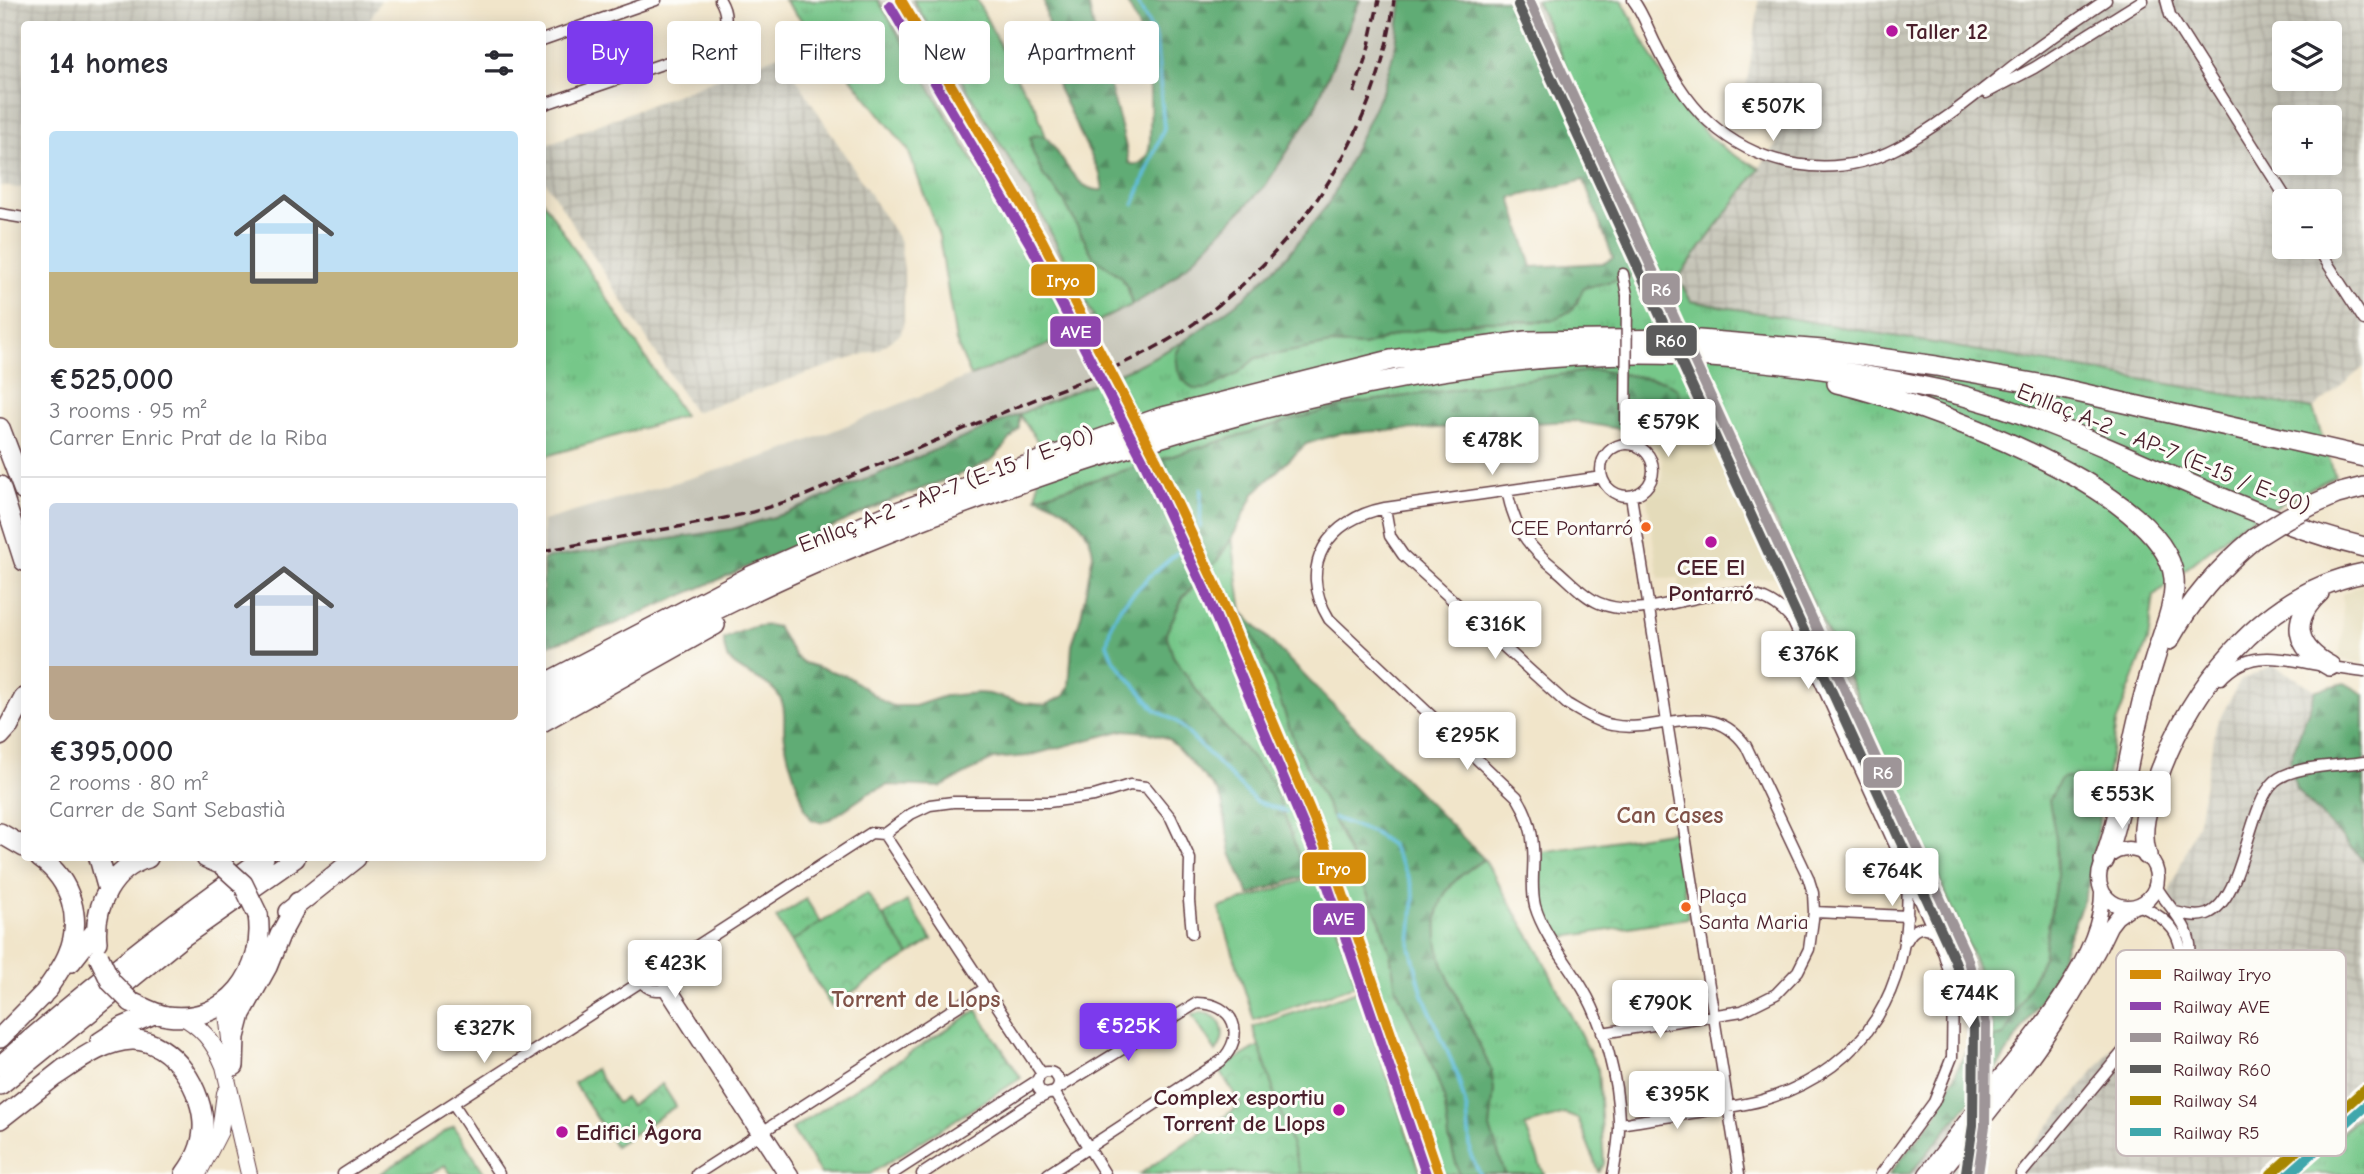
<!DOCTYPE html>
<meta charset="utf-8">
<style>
:root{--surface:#fff;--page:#f7f7f7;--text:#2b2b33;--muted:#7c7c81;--line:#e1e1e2;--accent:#7c3aed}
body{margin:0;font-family:"Comic Neue",sans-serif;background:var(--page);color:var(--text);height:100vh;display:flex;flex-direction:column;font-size:26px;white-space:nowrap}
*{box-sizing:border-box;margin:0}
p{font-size:23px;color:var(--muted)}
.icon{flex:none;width:38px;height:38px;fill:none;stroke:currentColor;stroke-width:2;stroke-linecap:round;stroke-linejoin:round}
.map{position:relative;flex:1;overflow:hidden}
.details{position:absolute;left:21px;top:21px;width:525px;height:840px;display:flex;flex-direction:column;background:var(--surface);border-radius:7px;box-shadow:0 4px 18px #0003}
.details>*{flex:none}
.top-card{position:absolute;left:567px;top:21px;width:665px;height:63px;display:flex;gap:14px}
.controls{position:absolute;left:2272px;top:21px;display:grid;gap:14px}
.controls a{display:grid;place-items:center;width:70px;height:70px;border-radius:7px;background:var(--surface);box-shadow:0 4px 18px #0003;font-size:35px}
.price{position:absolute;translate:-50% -60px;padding:0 16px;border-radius:7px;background:#fff;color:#222;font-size:23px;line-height:46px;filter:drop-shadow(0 2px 4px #0008)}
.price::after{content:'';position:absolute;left:50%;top:42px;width:21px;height:16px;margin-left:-10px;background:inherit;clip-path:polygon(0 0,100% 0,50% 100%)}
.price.current{background:var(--accent);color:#fff}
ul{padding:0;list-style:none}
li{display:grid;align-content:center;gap:14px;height:371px;padding:0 28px}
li+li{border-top:2px solid var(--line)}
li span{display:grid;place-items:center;height:217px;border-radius:7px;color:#555}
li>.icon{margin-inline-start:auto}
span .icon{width:126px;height:126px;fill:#fffc;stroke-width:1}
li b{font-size:30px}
h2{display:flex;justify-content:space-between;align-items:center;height:84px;padding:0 28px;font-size:30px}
.pill{padding:0 24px;border-radius:7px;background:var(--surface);box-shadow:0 4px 18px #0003;font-size:24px;line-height:63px}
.pill.current{background:var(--accent);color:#fff}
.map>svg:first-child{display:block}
</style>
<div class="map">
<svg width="2364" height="1174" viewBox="0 0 2364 1174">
<defs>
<pattern id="industrial-grid" width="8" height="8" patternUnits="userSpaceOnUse" patternTransform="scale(1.75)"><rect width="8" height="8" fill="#c6c5b8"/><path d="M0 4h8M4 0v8" fill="none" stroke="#aca99e"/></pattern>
<pattern id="grass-tufts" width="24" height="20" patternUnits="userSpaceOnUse" patternTransform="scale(1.75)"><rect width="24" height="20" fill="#76c789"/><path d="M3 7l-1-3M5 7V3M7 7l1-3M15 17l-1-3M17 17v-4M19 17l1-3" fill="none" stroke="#68aa76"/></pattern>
<pattern id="forest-firs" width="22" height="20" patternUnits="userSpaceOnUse" patternTransform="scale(1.75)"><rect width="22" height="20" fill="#60ac75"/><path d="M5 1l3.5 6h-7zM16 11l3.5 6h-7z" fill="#518b60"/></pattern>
<pattern id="park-crowns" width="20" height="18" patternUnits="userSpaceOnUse" patternTransform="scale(1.75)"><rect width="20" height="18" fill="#76c789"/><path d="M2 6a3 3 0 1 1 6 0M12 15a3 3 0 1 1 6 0" fill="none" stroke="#68aa76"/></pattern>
</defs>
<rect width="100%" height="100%" fill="#fdfcf7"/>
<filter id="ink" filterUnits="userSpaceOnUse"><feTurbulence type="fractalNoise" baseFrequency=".0143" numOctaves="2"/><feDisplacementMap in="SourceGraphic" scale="14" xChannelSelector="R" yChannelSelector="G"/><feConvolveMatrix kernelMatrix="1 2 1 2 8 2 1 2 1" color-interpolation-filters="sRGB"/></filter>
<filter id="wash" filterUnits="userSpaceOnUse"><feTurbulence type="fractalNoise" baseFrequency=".00686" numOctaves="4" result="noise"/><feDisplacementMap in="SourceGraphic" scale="28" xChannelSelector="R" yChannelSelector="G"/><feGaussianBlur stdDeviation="1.57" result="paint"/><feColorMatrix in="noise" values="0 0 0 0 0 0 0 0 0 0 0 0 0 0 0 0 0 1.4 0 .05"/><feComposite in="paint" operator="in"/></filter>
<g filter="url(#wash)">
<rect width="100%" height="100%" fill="#f1e5ca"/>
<path fill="#e4dbba" d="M1716,428L1784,576L1680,590L1679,578L1659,579L1647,498L1662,481V460L1654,444L1639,437L1637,432Z
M2364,584V663L2339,659L2343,632L2342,594Z"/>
<path fill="url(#industrial-grid)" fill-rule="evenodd" d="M0,0H381L367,24H24V186L19,188L0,186Z
M1758,0H2364V367L2313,409L1691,302L1678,278L1776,145L1778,118L1752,112L1746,88L1758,12ZM2284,33H2329V79H2284ZM2284,117H2329V163H2284ZM2284,201H2329V247H2284Z
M781,54L900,242L904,271V320L901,333L879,349L694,412L543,178V146Z
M2273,665L2316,690L2290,760L2296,789L2364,861V1085L2265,1174H2010L2168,980L2181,934L2168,896L2198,821L2216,725L2240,681Z
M1956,1117L1981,1140L1974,1174H1910Z"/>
<path fill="#c6c5b8" d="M878,0H913L1032,196L1094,318L1071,328L995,194Z
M1360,0H1402L1396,44L1383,89L1331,200L1287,255L1245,297L1206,327L1183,342L1136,366L787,513L732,529L543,559V521L780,452L1057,341L1126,308L1162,287L1189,264L1266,186L1314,110Z
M1524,0H1536L1667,286L1657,291Z
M1711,385L1904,799L1974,960L1993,1021V1071L1983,1074L1980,1019L1960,952L1716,428L1701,391Z
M2364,1085V1112L2297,1174H2265Z"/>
<path fill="url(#grass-tufts)" stroke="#60735a" stroke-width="2" d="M784,0H878L1072,328L1094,317L1032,196L913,0H977L1015,75L1036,108L1046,137L1038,135L1030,145L1043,175L1063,199L1093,256L1120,276L1128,289L1132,305L1057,341L971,376L956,342L939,236L908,150L848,74Z
M1536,0H1622C1650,52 1679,120 1731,153C1740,159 1750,163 1760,168L1678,278L1691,301L2313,409L2335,476L2240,525L2154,595L2148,640L2116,724L2100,817L2076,776L2056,839L2057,875L2043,958L2004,1036L1993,1038C1994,990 1954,913 1934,868C1864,705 1786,546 1711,385L1701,391L1716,428L1687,429L1678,390L1665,381L1596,370L1356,403L1294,419L1037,497L1040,445L1019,414L1136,366L1183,342L1176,354L1223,382L1256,358L1331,344L1364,346L1404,332L1485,321L1542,322L1577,303L1583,288L1648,272L1657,291L1666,286Z
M542,201H543L684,416L543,457Z
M1232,538L1242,612L1276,688L1296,746L1322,795L1380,921L1390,953L1396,988L1429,1057L1444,1098L1449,1138L1459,1174H1428L1321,872L1306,876L1272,781L1210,710L1173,656L1166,639V633L1183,597L1217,561Z
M1484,859L1539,952L1598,1069L1604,1164L1599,1172L1578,1119L1565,1114L1525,1126L1544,1174H1505L1490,1128L1494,1090L1491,1070L1443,966C1434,939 1432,905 1453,883C1462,873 1473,867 1484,859Z
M806,899L821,923L791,942L776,918Z
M907,901L932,940L909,955L883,916Z
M1200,1012C1223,1015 1229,1034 1216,1052L1192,1015Z
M2364,1112V1174H2297Z
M454,1126L485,1174H451L445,1165L431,1174H380Z"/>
<path fill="url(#forest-firs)" stroke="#556650" stroke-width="2" fill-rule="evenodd" d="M1044,0H1088C1097,56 1120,108 1129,163L1136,165C1152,159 1150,142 1150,128C1152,87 1148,35 1125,0H1360L1314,110L1265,186L1189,264L1162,287L1132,305L1128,289L1120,276L1093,256L1063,199L1043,175L1033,153L1030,137L1038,135L1046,137C1062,154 1075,193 1103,190L1100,174L1058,88Z
M1402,0H1524L1648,272L1584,288L1572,310L1551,321H1485L1404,332L1364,346L1331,344L1256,358L1237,374L1208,389H1193L1181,378L1178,370L1176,354L1183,342L1245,297L1287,256L1331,200L1383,89L1396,44ZM1584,180L1613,258L1604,263L1532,267L1511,198Z
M1596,370L1665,381L1678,390L1687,429L1637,432L1573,421L1341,433L1306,444L1255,492L1232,538L1217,561L1183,597L1166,633L1173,656L1210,710L1272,781L1306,876L1249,895L1231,853L1222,801L1217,791L1175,745L1167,738L1147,732L1124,730L1028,756L993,759L941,787L888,785L869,793L832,818L822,822L812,820L806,811C798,784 785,757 784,728C784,715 786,703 776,692C757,671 722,673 724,639C742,631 757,622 777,627L795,656L804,663L847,676L884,702L893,706H915L945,696L978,693L989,694L1023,703L1045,705L1064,696L1069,687L1072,645L1081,616L1093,554C1090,524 1063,505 1037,497L1294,419L1356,403Z
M1019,414V428L1003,448L993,459L974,469L877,506L732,574L615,624L543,647V559L732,529L787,513Z
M1242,612L1484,859C1473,867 1462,873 1453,883C1432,905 1434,939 1443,966L1491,1070L1494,1090L1490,1128L1505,1174H1459L1449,1138L1444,1098L1429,1057L1396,988L1390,953L1380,921L1322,795L1296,746L1276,688Z
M2345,683L2364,694V861L2296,789L2290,760L2316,690Z
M2077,776L2100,817L2089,886L2049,987L1994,1073L1910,1174H1889L1935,1117L1970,1043L1969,1016L1960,952L1980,1019L1983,1073L1993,1071V1038L2004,1036L2043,958L2057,875L2056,839L2049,801L2061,778Z"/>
<path fill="url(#park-crowns)" stroke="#60735a" stroke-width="2" d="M1676,831L1688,918L1558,938L1546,914L1539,891L1541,852Z
M867,893L909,955L831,1006L791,942Z
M977,1010L1021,1078L870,1174H821L792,1129Z
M1259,1046L1301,1174H1140L1241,1105L1219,1069Z
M595,1069L617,1103L625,1098L630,1106L662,1084L676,1106L615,1146L574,1083Z"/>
<path fill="#76c789" stroke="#60735a" stroke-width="2" d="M1320,875L1356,985L1254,1020L1219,908Z
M1357,991L1421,1174H1301L1253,1027Z"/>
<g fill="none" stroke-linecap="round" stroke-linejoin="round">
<path stroke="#5ebddc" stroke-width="3.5" d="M1134,204L1164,128L1156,38L1136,0
M1200,527L1201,489
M1177,553L1151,575L1121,606L1111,625L1107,644L1113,659L1156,710L1177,722L1255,801L1287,812
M1334,818L1374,833L1391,845L1409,878L1414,895L1410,946L1422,992L1457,1074L1467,1111L1471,1156L1480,1174"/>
</g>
</g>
<g filter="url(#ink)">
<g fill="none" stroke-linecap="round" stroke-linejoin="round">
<g stroke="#633d43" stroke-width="13">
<path id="street" d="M1633,0C1643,13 1648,29 1655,43C1669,71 1685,100 1709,122C1760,168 1835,181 1897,148C1939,126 1977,94 2014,65C2044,42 2075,21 2106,0
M2166,0L2170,15L2288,201
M542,40L656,0
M1986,93L2034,68L2143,0
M542,105L703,50C721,38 733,22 720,0
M0,214L24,218
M2317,247L2364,320
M1623,274L1627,295
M1601 470a26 26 0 1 1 52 0a26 26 0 1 1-52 0Z
M1602,477L1385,508C1329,519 1296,565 1329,619L1517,797C1526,811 1532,830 1533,847C1535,867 1530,886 1535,906C1544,936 1567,962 1583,989C1604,1024 1618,1080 1619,1121C1620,1138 1616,1157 1613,1174
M1507,491C1515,529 1527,546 1557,570C1570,581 1584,597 1599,603C1662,629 1741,555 1793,622L1943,951L1953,985L1952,1057L1934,1102L1881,1174
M1631,496L1739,1174
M1385,508L1390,536L1403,555L1567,704C1581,712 1596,722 1612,725C1659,735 1710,695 1746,746L1808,877L1813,893L1814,912L1809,949L1798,971L1776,994L1742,1011L1602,1033
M2221,679C2245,653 2271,656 2303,662C2323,666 2344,669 2364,672
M884,834L911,814L930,805L953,802H1048L1094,796L1130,785L1146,787L1171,818L1190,859L1189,901L1192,933
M2139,905C2171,920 2182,933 2183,969
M1814,912L1908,916
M2175,912C2185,914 2196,918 2207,914C2245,899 2246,807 2275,781C2294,765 2340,766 2364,762
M1907,940C1913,928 1923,924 1934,932
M639 972a18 18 0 1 1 36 0a18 18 0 1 1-36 0Z
M672,962L871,833L884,834L1042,1074
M669,984L793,1174
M663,988L783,1174
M1037 1083a11 11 0 1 1 22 0a11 11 0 1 1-22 0Z
M1054,1092L1105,1174
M453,1103L499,1174
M1620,1124C1650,1119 1680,1115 1710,1110C1727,1107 1746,1105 1763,1100C1869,1068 1913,985 1907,878
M343,1174L642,981
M697,1174L986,988
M892,1174L1038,1080
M922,1174L1034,1101L1050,1093
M1048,1174L1221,1061C1247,1035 1234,1003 1197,1003L1056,1090
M2021,1174L2140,1031L2189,962C2197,929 2170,911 2156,886"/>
</g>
<g stroke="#633d43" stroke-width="17">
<path id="secondary" d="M2099 878a29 29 0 1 1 58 0a29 29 0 1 1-58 0Z
M1926,1174C1949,1144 1971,1114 1994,1084C2033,1037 2104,953 2102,890
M1940,1174C2003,1096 2068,1018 2110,926L2117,917L2131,907"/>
</g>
<g stroke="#633d43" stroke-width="18">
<path id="primary" d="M229,998L227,1013L231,1048
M180,1016C202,1026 215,1044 224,1066L249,1174
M198,1174L220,1131L225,1093"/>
</g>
<g stroke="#633d43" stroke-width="22">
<path id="highway" d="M1837,383C1915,401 2165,488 2174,578C2176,604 2163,631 2156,655C2150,674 2144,692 2140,711C2127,761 2122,812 2104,861
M0,428L24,491
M0,486L24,561
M2312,505L2337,494L2364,487
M2319,593C2289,621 2296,648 2330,666
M2169,640C2191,600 2220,567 2255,538
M542,685L751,576L886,516L1159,418L1391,360L1526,341L1687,339L1823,350L1936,366L2050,386L2364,457
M542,702C644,646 746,591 853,547C984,493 1117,447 1254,411C1389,376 1542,348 1683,355C1769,360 1856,372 1940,390C2089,424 2217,511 2364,547
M542,722L715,625
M0,736L9,726L24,698
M0,833L24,847
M2147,855C2139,831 2147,807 2156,783C2188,690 2262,593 2364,573
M40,858C71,880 83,919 68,954C62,969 51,983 42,996
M99,858L108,890
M206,858L222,865
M288,912L356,858
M97,942C93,906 113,868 148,858
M71,962L96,930
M131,1002C143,1007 154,1014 167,1016C228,1024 266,971 258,915
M0,1038L49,988
M100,1042L123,1027L156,1013
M0,1066C84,992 172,923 264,858
M234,1066L235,1037L241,1014L267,967L280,935L298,902
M55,1076C78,1061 103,1041 132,1040C173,1039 205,1093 203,1129C202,1147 195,1160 185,1174
M0,1085L181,938L295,858
M0,1119L65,1068"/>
</g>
<use href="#street" stroke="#fff" stroke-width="10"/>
<use href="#secondary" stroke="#fff" stroke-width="14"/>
<use href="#primary" stroke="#fff" stroke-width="16"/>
<use href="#highway" stroke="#fff" stroke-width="19"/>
<path stroke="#4a1f2b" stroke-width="3.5" stroke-dasharray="10 5" stroke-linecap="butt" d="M1354,93L1368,50L1379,0
M542,551L711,521L753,512L801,497C876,466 951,434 1026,403C1078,382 1133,363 1180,333C1293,259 1378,136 1394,0"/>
<g stroke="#633d43" stroke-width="13" stroke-linecap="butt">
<path id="street-bridge" d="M1626,425L1627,295"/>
</g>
<g stroke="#633d43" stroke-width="22" stroke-linecap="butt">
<path id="highway-bridge" d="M2255,538L2287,518L2312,505
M222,865L243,884L258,915
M99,957L111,982L131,1002"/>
</g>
<use href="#street-bridge" stroke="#fff" stroke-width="10"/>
<use href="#highway-bridge" stroke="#fff" stroke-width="19"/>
<g stroke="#fdfcf7" stroke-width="16">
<path id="rail-1" d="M901,0L1041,238L1156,459L1216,586L1333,865L1439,1174"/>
</g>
<g stroke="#fdfcf7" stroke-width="16">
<path id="rail-2" d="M890,6L1030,244L1145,464L1205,591L1322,869L1426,1174"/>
</g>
<g stroke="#fdfcf7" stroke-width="16">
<path id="rail-3" d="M1529,0L1967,957L1986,1024L1985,1126L1978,1174"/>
</g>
<g stroke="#fdfcf7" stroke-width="16">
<path id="rail-4" d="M1518,5L1955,961L1974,1026L1973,1125L1966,1172"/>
</g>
<g stroke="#fdfcf7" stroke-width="16">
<path id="rail-5" d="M2271,1174L2364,1090"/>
</g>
<g stroke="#fdfcf7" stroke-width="16">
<path id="rail-6" d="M2289,1174L2364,1107"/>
</g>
<use href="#rail-1" stroke="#d48b09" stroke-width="10"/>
<use href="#rail-2" stroke="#8e44ad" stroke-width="10"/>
<use href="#rail-3" stroke="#9e9598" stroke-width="10"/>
<use href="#rail-4" stroke="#5b5b5b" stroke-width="10"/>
<use href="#rail-5" stroke="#a78600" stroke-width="10"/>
<use href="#rail-6" stroke="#3fa7ac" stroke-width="10"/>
</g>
</g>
<g fill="#b5179e" stroke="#fdfcf7" stroke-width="2.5">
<circle cx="1892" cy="31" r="7"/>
<circle cx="1711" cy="542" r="7"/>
<circle cx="1339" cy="1110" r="7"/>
<circle cx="562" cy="1132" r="7"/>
</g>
<g fill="#f26522" stroke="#fdfcf7" stroke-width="2.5">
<circle cx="1646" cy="527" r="6"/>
<circle cx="1686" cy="907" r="6"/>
</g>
<g text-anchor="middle" stroke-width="6" stroke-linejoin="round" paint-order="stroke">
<g font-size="21" fill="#4a1f2b" stroke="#fdfcf7" text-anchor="end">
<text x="1633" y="535">CEE Pontarró</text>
<text x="1699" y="903" text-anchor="start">Plaça<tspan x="1699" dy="26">Santa Maria</tspan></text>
</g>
<g font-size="23" font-weight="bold" fill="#4a1f2b" stroke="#fdfcf7" text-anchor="start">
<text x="1906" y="39">Taller 12</text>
<text x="1711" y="575" text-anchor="middle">CEE El<tspan x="1711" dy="26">Pontarró</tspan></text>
<text x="1325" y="1105" text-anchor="end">Complex esportiu<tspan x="1325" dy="26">Torrent de Llops</tspan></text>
<text x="576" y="1140">Edifici Àgora</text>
</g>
<g font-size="23" fill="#4a1f2b" stroke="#fdfcf7">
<text transform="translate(2164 448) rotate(22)" y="8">Enllaç A-2 - AP-7 (E-15 / E-90)</text>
<text transform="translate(946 489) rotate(-21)" y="8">Enllaç A-2 - AP-7 (E-15 / E-90)</text>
</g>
<g font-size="24" font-weight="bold" fill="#805248" stroke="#fdfcf7">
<text x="1670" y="823">Can Cases</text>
<text x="916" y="1007">Torrent de Llops</text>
</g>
</g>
<rect x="2116" y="950" width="230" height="206" rx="10" fill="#fdfcf7" stroke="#c7baba" stroke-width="2"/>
<rect x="2130" y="970" width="31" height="9" fill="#d48b09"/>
<rect x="2130" y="1002" width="31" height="8" fill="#8e44ad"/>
<rect x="2130" y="1033" width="31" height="9" fill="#9e9598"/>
<rect x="2130" y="1065" width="31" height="8" fill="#5b5b5b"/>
<rect x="2130" y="1096" width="31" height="9" fill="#a78600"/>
<rect x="2130" y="1128" width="31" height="8" fill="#3fa7ac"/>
<g font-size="19" fill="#4a1f2b">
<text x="2173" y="981">Railway Iryo</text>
<text x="2173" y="1013">Railway AVE</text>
<text x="2173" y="1044">Railway R6</text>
<text x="2173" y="1076">Railway R60</text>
<text x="2173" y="1107">Railway S4</text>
<text x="2173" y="1139">Railway R5</text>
</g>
<g stroke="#fdfcf7" stroke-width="2.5">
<rect x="1030" y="263" width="66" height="34" rx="7" fill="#d48b09"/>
<rect x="1641" y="272" width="40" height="34" rx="7" fill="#9e9598"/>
<rect x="1049" y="315" width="53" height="33" rx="7" fill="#8e44ad"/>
<rect x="1645" y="324" width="53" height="33" rx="7" fill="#5b5b5b"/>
<rect x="1862" y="756" width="41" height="33" rx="7" fill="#9e9598"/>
<rect x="1301" y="851" width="66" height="34" rx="7" fill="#d48b09"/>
<rect x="1312" y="902" width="54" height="34" rx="7" fill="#8e44ad"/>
</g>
<g font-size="19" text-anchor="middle" font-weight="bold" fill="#fff">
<text x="1063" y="287">Iryo</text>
<text x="1661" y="296">R6</text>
<text x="1076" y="338">AVE</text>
<text x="1671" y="347">R60</text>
<text x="1883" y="779">R6</text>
<text x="1334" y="875">Iryo</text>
<text x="1339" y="925">AVE</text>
</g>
</svg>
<div class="controls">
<a><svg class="icon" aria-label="layers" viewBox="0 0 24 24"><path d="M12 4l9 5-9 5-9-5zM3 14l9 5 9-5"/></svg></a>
<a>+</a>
<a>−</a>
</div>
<b class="price" style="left:1773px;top:143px">€507K</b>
<b class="price" style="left:1668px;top:459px">€579K</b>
<b class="price" style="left:1492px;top:477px">€478K</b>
<b class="price" style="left:1495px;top:661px">€316K</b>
<b class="price" style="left:1808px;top:691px">€376K</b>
<b class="price" style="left:1467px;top:772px">€295K</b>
<b class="price" style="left:2122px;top:831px">€553K</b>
<b class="price" style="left:1892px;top:908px">€764K</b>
<b class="price" style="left:675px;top:1000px">€423K</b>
<b class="price" style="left:1969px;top:1030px">€744K</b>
<b class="price" style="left:1660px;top:1040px">€790K</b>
<b class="price current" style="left:1128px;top:1063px">€525K</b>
<b class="price" style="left:484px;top:1065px">€327K</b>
<b class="price" style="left:1677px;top:1131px">€395K</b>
<div class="top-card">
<a class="pill current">Buy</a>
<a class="pill">Rent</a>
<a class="pill">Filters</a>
<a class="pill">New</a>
<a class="pill">Apartment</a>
</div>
<section class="details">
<h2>14 homes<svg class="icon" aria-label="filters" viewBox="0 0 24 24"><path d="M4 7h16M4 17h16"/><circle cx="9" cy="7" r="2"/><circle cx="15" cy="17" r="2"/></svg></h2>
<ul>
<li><span style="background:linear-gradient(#bfe0f5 65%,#c2b280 0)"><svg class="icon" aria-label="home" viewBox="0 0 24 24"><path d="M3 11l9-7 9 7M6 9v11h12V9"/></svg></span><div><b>€525,000</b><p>3 rooms · 95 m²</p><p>Carrer Enric Prat de la Riba</p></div></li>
<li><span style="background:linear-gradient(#c9d6e8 75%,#b9a48a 0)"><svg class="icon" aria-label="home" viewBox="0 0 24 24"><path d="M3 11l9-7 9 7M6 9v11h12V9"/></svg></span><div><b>€395,000</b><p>2 rooms · 80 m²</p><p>Carrer de Sant Sebastià</p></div></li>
</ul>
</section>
</div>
